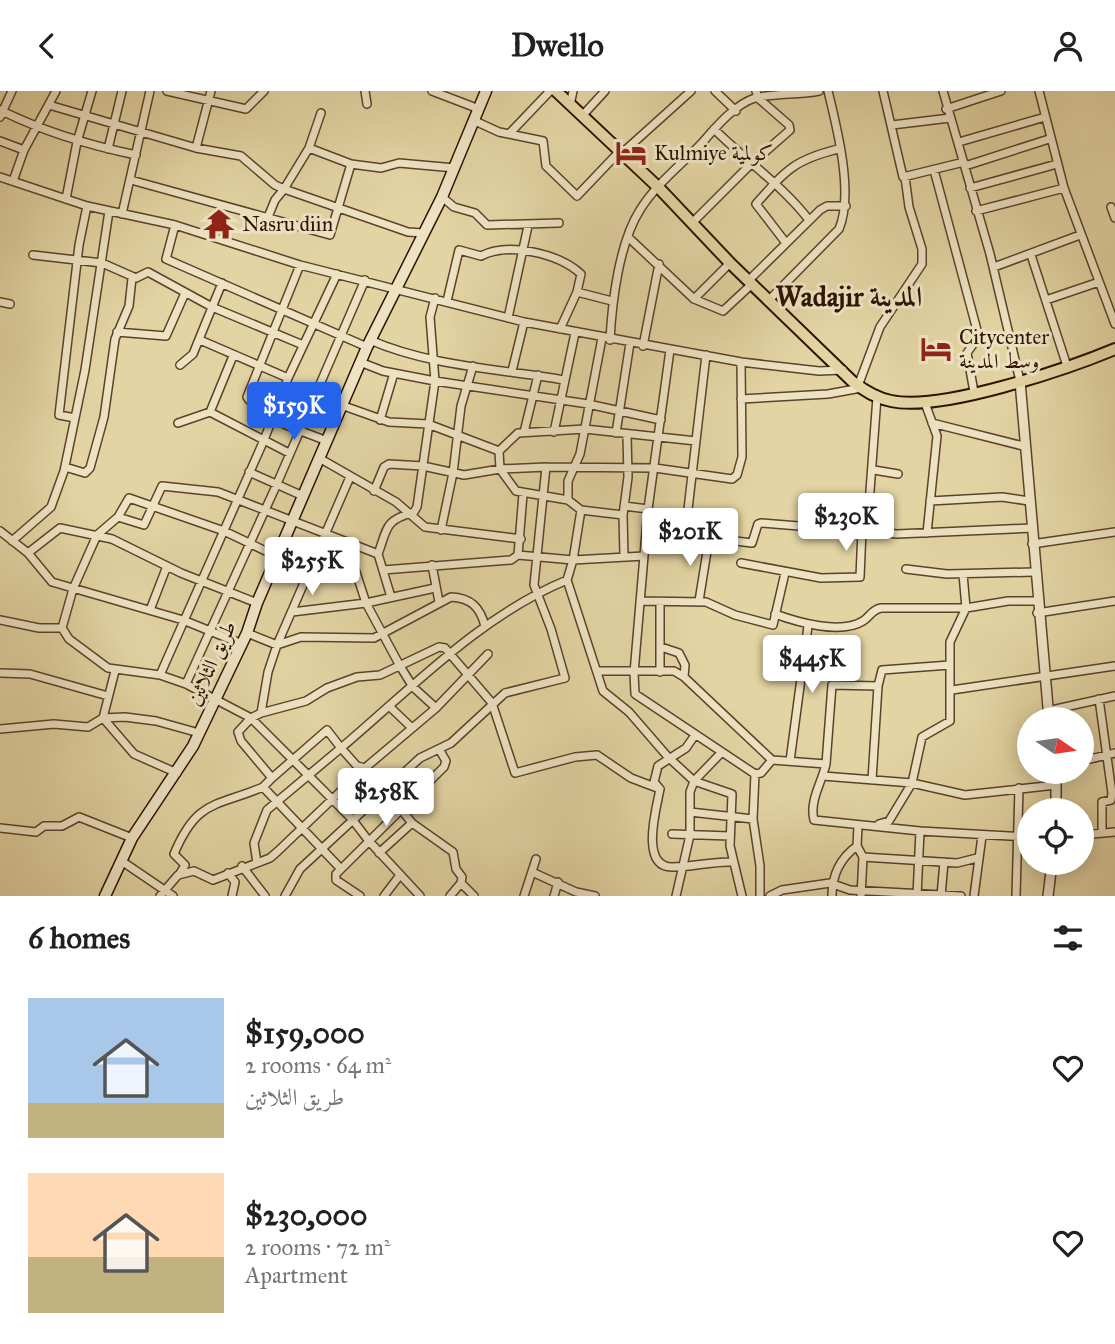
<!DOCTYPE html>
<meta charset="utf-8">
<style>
:root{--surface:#fff;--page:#f2f2f2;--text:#202124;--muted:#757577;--accent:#2563eb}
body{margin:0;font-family:"IM FELL Great Primer",Amiri,serif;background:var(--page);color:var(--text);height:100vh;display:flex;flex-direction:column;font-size:26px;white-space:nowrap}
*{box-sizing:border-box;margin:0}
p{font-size:23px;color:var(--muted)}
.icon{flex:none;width:38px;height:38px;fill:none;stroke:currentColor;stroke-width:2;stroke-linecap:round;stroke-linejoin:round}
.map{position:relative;height:805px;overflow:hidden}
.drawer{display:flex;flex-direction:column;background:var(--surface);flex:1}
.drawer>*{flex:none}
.needle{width:46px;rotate:103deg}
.controls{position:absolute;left:1017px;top:616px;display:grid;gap:14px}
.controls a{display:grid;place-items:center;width:77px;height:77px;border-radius:50%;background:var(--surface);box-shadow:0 4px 18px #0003;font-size:35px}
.price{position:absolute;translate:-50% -60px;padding:0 16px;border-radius:7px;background:#fff;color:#222;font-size:23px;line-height:46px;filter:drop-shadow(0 2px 4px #0008)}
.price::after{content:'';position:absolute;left:50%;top:42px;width:21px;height:16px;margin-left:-10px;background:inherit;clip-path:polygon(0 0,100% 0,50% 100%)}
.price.on{background:var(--accent);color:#fff}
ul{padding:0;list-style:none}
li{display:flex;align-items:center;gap:21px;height:175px;padding:0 28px}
li span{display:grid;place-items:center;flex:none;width:196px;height:140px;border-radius:0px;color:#555}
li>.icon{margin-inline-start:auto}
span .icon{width:84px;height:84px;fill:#fffc;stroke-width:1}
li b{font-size:30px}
h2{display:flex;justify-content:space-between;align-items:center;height:84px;padding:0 28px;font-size:30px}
header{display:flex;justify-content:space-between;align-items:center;height:91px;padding:0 28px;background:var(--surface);font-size:32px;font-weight:700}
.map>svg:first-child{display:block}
</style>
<header><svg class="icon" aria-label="back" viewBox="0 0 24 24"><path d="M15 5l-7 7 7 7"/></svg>Dwello<svg class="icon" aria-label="person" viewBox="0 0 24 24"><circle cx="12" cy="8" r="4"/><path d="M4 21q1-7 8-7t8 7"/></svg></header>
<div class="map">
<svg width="1115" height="805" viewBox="0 0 1115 805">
<rect width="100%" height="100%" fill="#e3d4a3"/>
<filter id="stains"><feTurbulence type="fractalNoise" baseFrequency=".00286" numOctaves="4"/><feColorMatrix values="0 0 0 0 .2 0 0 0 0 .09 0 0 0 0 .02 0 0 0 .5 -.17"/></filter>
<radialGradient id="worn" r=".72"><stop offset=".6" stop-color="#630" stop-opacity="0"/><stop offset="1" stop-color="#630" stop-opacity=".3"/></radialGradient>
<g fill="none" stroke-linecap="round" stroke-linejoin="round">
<g stroke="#5c422a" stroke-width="10">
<path id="minor" d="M167,0L246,18L264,0
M365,0L367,13
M432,0L479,18
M715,0L736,20
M883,0L903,86L964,71
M943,0L990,163L1020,290
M1039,0L1064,97L1115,233
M49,14L196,57L241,65L275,94L284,98L275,109L268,126
M570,14L573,0
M946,18L1001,0
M0,19C44,41 88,54 136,64
M321,22L309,57L284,98L408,141L423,142
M582,25L605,0
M0,26L12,0
M475,30L499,41L509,43L550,0
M892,34L950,27
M714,38C745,69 783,95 809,129
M509,43L543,50L546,75L577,105L619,61
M0,50L24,59
M959,51L1045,26
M196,57L211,0
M309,57L351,73L381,77L399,72L455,77
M108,58L122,0
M621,63L691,0
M965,75L1049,48
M934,79L977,239L974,252L967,262L974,301
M0,86L87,115L175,134L300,174L524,231L741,271L819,280L843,279
M131,89L330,144L351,73
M13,90L24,59L56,0
M970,97L1057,73
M442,106L454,116L475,122L487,134L559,132
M66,108L77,51L92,0
M1111,116L1115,127
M976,120L1064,97
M122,123L150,0
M692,132L750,74L790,39L789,34L758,7L756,0
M175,134L166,168L367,256
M629,147L694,208L730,172
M786,152L756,113C786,79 794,69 838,58
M33,164L102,172L136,187L148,181L212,216L303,254
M1031,164L1067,275
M300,174L247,306C261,329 303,340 327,350
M994,176L1080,144
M749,189L820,119L827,115H846
M577,201L612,210
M694,208L723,220L752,193
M770,208L839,138C854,103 837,37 828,0
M1046,209L1099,191
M447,210L459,159L481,165C508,151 558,162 581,183L577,201L560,238
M0,211L10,213
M508,227L528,135
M117,241L166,245L185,202
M602,247L580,363L568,390V409L581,419L623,424L624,465
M200,249L288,287
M370,249C429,275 500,278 564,289
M610,249C612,211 619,152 640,119C655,94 682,73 702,52C715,37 735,13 755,7C774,2 799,4 819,0
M643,255L659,173
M670,259L648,418L634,582L635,603L755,683L761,682L772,669L826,673
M360,271L383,280L435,290L588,313L661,329
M180,274L193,263L222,192
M512,280L524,231
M858,295L880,236L922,173V158L909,116L905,86
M741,308L828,303L861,297
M925,312L937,345L927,442
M341,314L389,331L428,333L499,360L518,342L585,338L696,350
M210,321L233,265
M75,327L59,324L79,154L87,115
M380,329L394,282
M178,332L210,321L289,362
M932,332L1023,355
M524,341L538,284
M554,341L575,242
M616,342L630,252
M499,360L500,378L516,400L568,409
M319,367L396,411L425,436L521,448
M65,376L85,382L90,377L104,326L115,248L129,215L132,187
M874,379L898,383
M249,381L303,405
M374,400L384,376L389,373L423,375L464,384L500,378L546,376L655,377L732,388L737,384L742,366L741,271
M930,410L1002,406L1029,410
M624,415L648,418
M581,419L573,469L567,489L603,600L629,621L668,666L694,690L732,703L730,755L742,805
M623,424L628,386L627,344
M118,426L144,434L162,395L218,401L378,463C388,436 384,430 414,421L417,416L435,290L430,226L435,207
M441,439L453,382L461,315L473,275
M0,440L28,462L52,491L183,529L242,553
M867,440L877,306
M685,444L752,452L758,433L761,432L897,443L1032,437
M12,450L51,416L64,380L85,279L109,120
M1032,453L1115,441
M645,455L674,456L685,444L706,264
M28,462L60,437L112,448L181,482L257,512
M378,463L391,506
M518,464L523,403
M352,469L366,512L400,575L413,596L436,617
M741,472L821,487L860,486L862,439
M432,474L439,511
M906,478L947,483L1034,481
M383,479L511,469L518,464L573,469L644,465
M640,510L706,511L735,524L773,534L785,482
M699,510L709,448
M660,511V581
M150,519L167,475
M292,521L366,512L435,497
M1037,522L1115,510
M775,523C797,531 841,544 863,530C871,525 871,519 881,517H966L1008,510H1038
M0,529L39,537H62L69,548L108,577L160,584L186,593L251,627L352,728L368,749L420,805
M62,537L73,498L97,444L118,426L129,407L224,440L278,466L306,484H337L352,469L353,453
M247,542L277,554L301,546L374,547L451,506C471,507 480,516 485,535
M661,556L679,562L685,574L684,586L772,669
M115,580L103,627L134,663L177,682
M598,580H674L684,586
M0,582L30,583L108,605
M160,584L264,349L288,287L337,183
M186,593L276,395L365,189
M952,599L1115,575
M1099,608L1112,702L1111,709L1102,711V741
M390,616L411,636
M1047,620L1115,605
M261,622L268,581L277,554L350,386
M0,638L54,633L88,636L103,627L125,626L156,630L199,642
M695,644L686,657L658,675L654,691L660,698C657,715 639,776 672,776C692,776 713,770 733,771
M790,670L808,535
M1082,670L1115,662
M755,683L753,728L760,775V805
M823,685L912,692L965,704L1056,694
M272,687L327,639L341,657C412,597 480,525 567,489
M872,689L878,595
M690,721L753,728
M879,733L889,730L912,692L922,646L950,630V574
M858,735L857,755L863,766L861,805
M0,737L36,741L44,735H62L79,726L132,747
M920,740L1029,746
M672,743L730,745
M1082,744L1115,741
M379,762L412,732
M863,766L957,772L977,767
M123,771L173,805
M257,772L254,752L267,719L341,657L357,675L365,677L379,691L412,732L453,761L456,778L462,786L461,792L474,805
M242,775L265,805
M341,778L263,696L272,687L241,650L238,641L251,627L261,622L306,610L327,597L357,586L380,584L439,556L445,557L492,612L515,682L575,666L597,664L631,687L660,698
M532,781L576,801L595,805
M228,782L235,791L232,805
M179,784L185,774L174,763C197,708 216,716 263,696
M160,805L178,784L194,780L213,789L270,767L278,760L365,677L436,617L488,563
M285,805L300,778L420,667L451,652L505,602L565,587L551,538L534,494L546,376
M360,805L336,789V783L444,676L446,670L439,658
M384,805L400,784
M450,805L461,792
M524,805L536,768
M554,805L558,791
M676,805L690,744V701L694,690L721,662
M770,805L782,799L830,792L850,799L961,805
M832,805C832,785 839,768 857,755
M917,805L920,740L814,729C809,710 822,691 826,673L832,594L878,595L882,579L950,574V551L966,517L963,483
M941,805L944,771
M974,805L982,745
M1016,805L1019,697"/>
</g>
<g stroke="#5c422a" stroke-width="12">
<path id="tertiary" d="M1020,290L1049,628
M1056,719V681
M1048,805L1052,772"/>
</g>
<g stroke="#2f1202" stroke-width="13">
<path id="secondary" d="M105,805L132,747L193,655L247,542L257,512L367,256L442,106L486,0"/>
</g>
<g stroke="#2f1202" stroke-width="14">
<path id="primary" d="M556,0L659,97L730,172L853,291C865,300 876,307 891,310C940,321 1067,278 1115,258"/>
</g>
<use href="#minor" stroke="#ede3c3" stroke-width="7"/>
<use href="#tertiary" stroke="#ede3c3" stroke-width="9"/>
<use href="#secondary" stroke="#ede3c3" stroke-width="10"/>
<use href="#primary" stroke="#e3d4a3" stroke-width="10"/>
</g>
<defs>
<g id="hotel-bare" transform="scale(2.415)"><path d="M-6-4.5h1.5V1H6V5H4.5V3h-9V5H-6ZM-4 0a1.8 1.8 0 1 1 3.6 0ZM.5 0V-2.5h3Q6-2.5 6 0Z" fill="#8f2418" stroke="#ede3c3" stroke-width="2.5" paint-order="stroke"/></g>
<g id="temple-bare" transform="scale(2.415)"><path d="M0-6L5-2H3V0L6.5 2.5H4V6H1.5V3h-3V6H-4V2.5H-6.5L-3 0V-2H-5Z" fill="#8f2418" stroke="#ede3c3" stroke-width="2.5" paint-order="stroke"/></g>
</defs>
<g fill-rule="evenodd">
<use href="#hotel-bare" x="631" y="62"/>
<use href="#temple-bare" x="219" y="133"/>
<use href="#hotel-bare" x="936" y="258"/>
</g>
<g text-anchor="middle" stroke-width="6" stroke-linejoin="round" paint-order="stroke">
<g font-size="21" fill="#2f1202" stroke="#ede3c3" text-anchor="start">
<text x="654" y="69">Kulmiye كولمية</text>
<text x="242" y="140">Nasru diin</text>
<text x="959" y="253">Citycenter<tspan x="959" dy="24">وسط المدينة</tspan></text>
</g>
<g font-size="21" fill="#2f1202" stroke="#ede3c3">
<text transform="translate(211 572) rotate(-65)" y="7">طريق الثلاثين</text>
</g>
<g font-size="28" font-weight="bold" fill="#2f1202" stroke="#ede3c3">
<text x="849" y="215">Wadajir المدينة</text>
</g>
</g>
<rect width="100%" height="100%" filter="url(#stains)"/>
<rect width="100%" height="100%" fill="url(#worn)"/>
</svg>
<div class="controls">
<a><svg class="needle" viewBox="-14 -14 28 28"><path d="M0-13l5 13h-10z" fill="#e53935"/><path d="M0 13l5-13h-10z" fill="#757577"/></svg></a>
<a><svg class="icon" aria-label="locate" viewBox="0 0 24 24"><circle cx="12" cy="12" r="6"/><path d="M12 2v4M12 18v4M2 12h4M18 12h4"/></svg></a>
</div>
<b class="price on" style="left:294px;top:351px">$159K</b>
<b class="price" style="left:846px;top:462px">$230K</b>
<b class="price" style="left:690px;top:477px">$201K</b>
<b class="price" style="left:312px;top:506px">$255K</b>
<b class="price" style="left:812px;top:604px">$445K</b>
<b class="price" style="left:386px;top:737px">$258K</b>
</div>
<section class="drawer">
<h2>6 homes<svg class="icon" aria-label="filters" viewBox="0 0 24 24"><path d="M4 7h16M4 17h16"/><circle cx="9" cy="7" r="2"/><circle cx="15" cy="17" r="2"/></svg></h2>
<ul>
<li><span style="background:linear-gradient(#a9c7e8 75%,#c2b280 0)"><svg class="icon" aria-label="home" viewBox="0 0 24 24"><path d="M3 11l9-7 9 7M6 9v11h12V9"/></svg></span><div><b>$159,000</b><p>2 rooms · 64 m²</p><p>طريق الثلاثين</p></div><svg class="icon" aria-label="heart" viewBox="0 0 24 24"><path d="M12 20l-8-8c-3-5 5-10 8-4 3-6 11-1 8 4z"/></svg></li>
<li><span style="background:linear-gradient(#ffd9b3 60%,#c2b280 0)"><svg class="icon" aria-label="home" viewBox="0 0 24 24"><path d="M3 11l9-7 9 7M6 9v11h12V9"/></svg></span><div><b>$230,000</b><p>2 rooms · 72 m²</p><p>Apartment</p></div><svg class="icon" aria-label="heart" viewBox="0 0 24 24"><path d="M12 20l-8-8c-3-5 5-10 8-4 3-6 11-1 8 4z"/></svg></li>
</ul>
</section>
